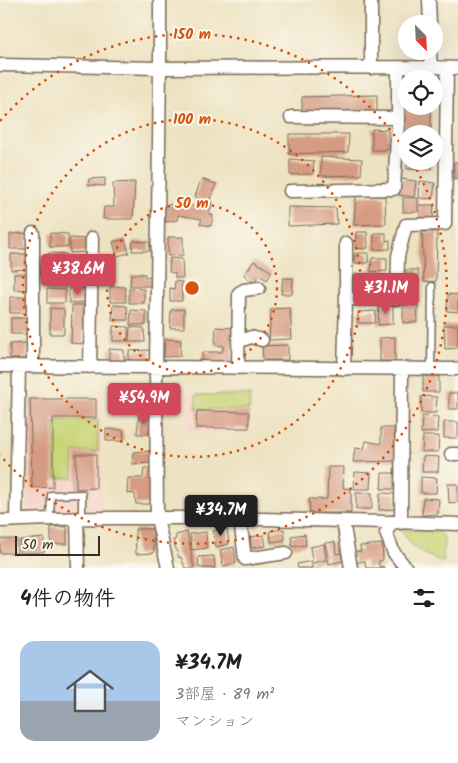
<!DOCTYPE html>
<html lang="ja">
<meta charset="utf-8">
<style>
:root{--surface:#fff;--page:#f6f6f6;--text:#222;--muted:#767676;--accent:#d1495b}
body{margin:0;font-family:Kalam,"Klee One",sans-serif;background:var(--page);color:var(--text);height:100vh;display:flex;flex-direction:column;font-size:19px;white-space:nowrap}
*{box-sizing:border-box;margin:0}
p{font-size:16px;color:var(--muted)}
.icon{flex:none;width:28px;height:28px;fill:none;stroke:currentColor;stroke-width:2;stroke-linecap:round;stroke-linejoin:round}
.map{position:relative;height:568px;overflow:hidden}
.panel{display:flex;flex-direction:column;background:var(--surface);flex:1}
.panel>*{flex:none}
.needle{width:32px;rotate:156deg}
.controls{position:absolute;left:398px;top:15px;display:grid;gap:10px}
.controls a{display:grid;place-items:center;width:45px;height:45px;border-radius:50%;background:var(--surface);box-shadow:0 5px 20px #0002;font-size:25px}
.scale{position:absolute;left:15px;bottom:12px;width:85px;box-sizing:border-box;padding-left:5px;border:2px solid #3b2a1e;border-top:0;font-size:14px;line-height:18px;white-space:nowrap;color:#3b2a1e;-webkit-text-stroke:4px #fbf7ec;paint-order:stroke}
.price{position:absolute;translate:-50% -42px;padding:0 11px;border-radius:5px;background:var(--accent);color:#fff;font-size:16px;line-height:32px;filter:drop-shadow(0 1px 2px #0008)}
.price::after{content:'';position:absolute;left:50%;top:30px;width:15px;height:11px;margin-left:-8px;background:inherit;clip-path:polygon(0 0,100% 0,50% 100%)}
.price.on{background:#222;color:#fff}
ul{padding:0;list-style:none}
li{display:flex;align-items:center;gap:15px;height:125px;padding:0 20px}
li span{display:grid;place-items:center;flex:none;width:140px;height:100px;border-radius:15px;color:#555}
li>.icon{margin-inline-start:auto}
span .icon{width:60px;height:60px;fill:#fffc;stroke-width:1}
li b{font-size:21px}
h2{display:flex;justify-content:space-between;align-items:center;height:60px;padding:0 20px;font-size:21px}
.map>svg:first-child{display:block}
</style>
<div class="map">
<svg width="458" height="568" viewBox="0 0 458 568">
<rect width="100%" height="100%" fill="#fbf7ec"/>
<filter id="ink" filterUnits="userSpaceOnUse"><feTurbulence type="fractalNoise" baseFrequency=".02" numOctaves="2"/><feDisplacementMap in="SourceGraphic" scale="10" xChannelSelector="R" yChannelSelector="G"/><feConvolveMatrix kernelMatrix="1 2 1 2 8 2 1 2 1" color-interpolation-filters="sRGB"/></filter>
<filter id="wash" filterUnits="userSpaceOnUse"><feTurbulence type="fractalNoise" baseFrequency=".0096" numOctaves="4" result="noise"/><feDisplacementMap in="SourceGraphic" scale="20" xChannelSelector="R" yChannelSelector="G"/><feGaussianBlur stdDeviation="1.12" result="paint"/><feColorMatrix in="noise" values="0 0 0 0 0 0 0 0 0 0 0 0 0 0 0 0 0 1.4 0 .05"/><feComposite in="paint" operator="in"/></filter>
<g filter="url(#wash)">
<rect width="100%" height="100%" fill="#ede2c1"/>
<path fill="#f6d2c4" d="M187,394H251L250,432H187Z
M29,398H100L102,510L31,512L27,507Z"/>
<path fill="#c7d475" stroke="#817f4a" d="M196,395H250L249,410L196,409Z
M55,420H98V452H74L73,478H55Z
M400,529L439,532L444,537L443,562L424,554L413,546Z"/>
<g id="blocks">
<path fill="#d69c83" d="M405,89H406V106H431V134H406V136H403Z
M377,95V113L302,112V97Z
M372,129L388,130V150H372Z
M289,134H349L348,152L289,154Z
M321,157L362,159L361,175L321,176Z
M290,159L314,161L313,174L290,175Z
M407,161H432V169H407Z
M454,162H458V178L454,179Z
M105,178V186L88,185L89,179Z
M201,179L216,184L209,201L212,203L209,214L213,215L211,226L200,224L202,219L178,215L177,220L165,222L164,205L180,204L197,207L200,199L195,197Z
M401,179L416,181L414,197L399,195Z
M420,181L435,183L433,199L419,198Z
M135,182L133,219H103L104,207H114L113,183Z
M356,196H385L386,224L354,225Z
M403,198H418V212H403Z
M420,205H434L433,220L420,221Z
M288,207L336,208L337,224L288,226Z
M356,232H367L368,248L356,249Z
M422,232H437L436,281L424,282Z
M27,233V249H10V234Z
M50,233L68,234V247H50Z
M374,233H386V241L390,240V249L374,250Z
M168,237H183V255L168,256Z
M70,238L88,239V252L70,253Z
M125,239L129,253L117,256L113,242Z
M133,241L150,242L149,251H132Z
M49,253L67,254V267H49Z
M355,253H368V263H355Z
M11,254H28V269L11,270Z
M170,258L182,259L183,278H175V273L169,272Z
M372,258H387V271L371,272Z
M254,261L272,272L267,280L259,275L254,283L244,275Z
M69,268L87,269V282H69Z
M48,270L66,271V284H48Z
M404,270H418V293H402Z
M14,274H31V289L14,290Z
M131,274H145V277L153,278L152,286H130Z
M355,274H368V286H355Z
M283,278H293L292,294H281Z
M379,279L378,281H387V291H371L373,280Z
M175,281L182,282V301H170V288L174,289Z
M110,286L125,287L126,302H110Z
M69,288L87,289V302L69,303Z
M129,288L144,289V303H129Z
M47,289L65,290V303H47Z
M448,294L458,295V312L447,311Z
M10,297H27V313H10Z
M72,305H84V344L71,343Z
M113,305L127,306L128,320H112Z
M379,305H393V324L378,325Z
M403,305H418L417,322L403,323Z
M50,308L64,309V334H50Z
M290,308L292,339L269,340L271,309Z
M184,309V328H170L171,310Z
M131,310L146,311V325H130Z
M376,311L375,323H358V312Z
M11,318H28V334H11Z
M444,325H458V348L445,349Z
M113,326L128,327V341H113Z
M130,327L144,328L145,342H129Z
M216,327L233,328L232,365H201L203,352H222L224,346L215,345Z
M395,337V361H380V338Z
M165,339L181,340L180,356L164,357Z
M27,343V359H10V344Z
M288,345V360H263L262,346Z
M109,349L124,350V364H109Z
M150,350V363H129V351Z
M423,376H439V392H423Z
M449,393H458V409H449Z
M421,396L437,397L436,413H421Z
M30,399H96V418H53V487L32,488Z
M197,411L249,412V428H196Z
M139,415L150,416L149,434H137Z
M422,416L438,417L437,432L421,433Z
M444,422H458V438H444Z
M381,428H394L396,461L353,462L355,448L364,449L366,441L381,444Z
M106,429L123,430L124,441H106Z
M423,436H439L438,452H422Z
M152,451V463L132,464L133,452Z
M76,454H96V488L76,489Z
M423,456L439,457L438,472H422Z
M328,467H344L343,488L351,489V513H310L309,499H327Z
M144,468H152L153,504H136L135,494L127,493L128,478H143Z
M355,472L371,473L370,489H354Z
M382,473H398L397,489H381Z
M421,477L437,478L436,493H421Z
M448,484H458V502L449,503Z
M356,493H372V509H356Z
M380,493L396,494L395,509L379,510Z
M423,498L439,499L438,514L422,515Z
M51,527H67V544H51Z
M227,528L229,544L216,547L213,531Z
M135,529H153L154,553L136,554Z
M284,529L285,540L271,542L270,531Z
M187,532L194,568H185L181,557L179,558L173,540L176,539V535Z
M206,532L207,548L192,550L190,534Z
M305,534L306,545L292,547L291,536Z
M264,535L266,546L251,548L250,537Z
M44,538V552L20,553V540Z
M0,539H17V553H0Z
M335,542L336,554L341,553L343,561L329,564L325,543Z
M324,544L326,560L312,563V568H298L297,564L312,561L310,547Z
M382,544L383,560L379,561V567L383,566L384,568H366L365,561L355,563L352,552L361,551L360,546Z
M234,547L236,563L223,566L220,550Z
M214,556L215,568H199L198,557Z"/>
</g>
</g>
<g filter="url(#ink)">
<use href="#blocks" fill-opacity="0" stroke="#796a57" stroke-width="1"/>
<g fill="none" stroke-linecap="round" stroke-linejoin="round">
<g stroke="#796a57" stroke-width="9">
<path id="lane" d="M431,369L432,286
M50,519L51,495L82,494V518"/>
</g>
<g stroke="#796a57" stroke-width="15">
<path id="street" d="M160,0V68L156,367L157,518L168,568
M371,0V68
M429,0L430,24
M430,51L431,67
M0,65L160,68L431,67L458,68
M291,117L398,118
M290,191L394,189L398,123V67
M346,299V243
M238,342L251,337L262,340
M0,366L458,369
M33,367V233
M90,367L92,238
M238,368L239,293L244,290L259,288
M344,369L346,299H397L398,256L406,225L445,224L447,68
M451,454H458
M77,518L78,568
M240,519L245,559L286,553
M16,520L19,366
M0,521C152,514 306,520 458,524
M343,521L351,568
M392,522L386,533L394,553L406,568
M401,523L402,369"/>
</g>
<use href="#lane" stroke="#fff" stroke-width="6"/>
<use href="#street" stroke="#fff" stroke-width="12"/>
</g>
</g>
<g fill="none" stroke="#d7540e" stroke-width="2.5" stroke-dasharray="2.5 5">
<circle cx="192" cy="288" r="85"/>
<circle cx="192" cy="288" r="169"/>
<path d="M0 121A254 254 0 0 1 406 152M413 163A254 254 0 0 1 0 455"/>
</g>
<circle cx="192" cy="288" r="8" fill="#d7540e" stroke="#fbf7ec" stroke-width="2.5"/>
<g font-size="15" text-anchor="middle" font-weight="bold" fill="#d7540e" stroke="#fbf7ec" stroke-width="4" stroke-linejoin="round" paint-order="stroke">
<text x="192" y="39">150 m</text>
<text x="192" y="124">100 m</text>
<text x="192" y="208">50 m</text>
</g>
</svg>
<div class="controls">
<a><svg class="needle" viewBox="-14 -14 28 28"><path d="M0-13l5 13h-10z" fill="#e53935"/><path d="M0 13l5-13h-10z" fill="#767676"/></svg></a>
<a><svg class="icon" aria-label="locate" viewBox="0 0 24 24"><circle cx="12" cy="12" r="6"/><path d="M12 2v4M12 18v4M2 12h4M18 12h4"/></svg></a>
<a><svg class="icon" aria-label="layers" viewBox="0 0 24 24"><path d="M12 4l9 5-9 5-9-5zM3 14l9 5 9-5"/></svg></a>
</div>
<div class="scale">50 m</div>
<b class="price" style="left:78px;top:296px">¥38.6M</b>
<b class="price" style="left:386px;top:315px">¥31.1M</b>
<b class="price" style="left:144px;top:425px">¥54.9M</b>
<b class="price on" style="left:221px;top:537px">¥34.7M</b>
</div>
<section class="panel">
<h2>4件の物件<svg class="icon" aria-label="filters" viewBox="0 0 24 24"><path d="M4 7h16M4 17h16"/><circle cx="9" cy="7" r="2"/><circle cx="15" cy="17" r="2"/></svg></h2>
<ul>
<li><span style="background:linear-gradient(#a9c7e8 60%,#9aa5b1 0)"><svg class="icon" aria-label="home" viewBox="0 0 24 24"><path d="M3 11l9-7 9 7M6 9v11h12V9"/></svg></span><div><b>¥34.7M</b><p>3部屋 · 89 m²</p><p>マンション</p></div></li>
</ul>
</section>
